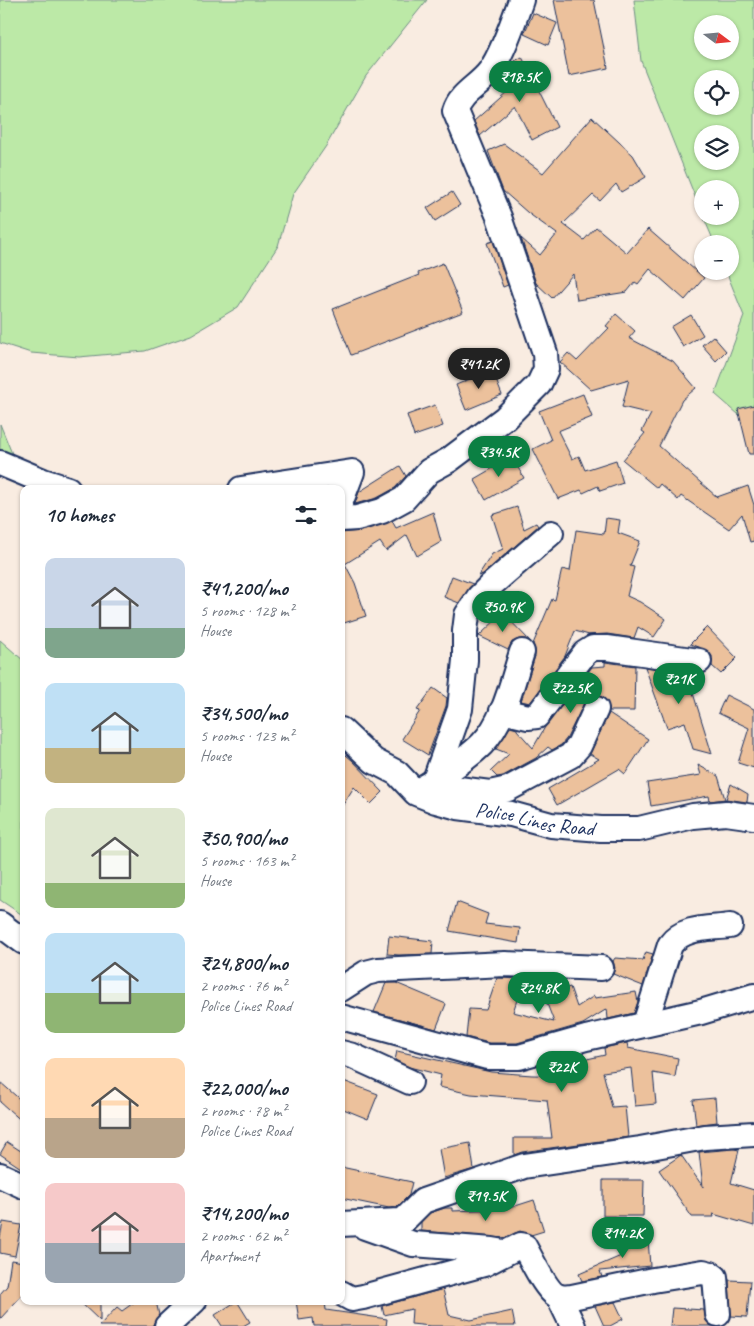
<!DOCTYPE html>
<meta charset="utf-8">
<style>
:root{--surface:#fff;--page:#f2f2f3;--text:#1f2937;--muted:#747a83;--accent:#0b8043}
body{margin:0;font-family:Caveat,sans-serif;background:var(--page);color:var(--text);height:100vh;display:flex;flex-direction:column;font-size:19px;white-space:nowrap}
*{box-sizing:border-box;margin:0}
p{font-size:16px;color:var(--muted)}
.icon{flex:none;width:28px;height:28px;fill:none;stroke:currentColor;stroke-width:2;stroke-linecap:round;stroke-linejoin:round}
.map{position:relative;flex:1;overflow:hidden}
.panel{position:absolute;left:20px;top:485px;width:325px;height:820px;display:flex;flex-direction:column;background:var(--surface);border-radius:10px;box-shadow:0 1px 4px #0004}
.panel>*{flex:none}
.needle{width:32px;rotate:106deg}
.buttons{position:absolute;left:694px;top:15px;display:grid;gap:10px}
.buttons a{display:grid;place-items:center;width:45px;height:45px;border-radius:50%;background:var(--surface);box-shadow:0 1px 4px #0004;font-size:25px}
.price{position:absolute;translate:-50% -42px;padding:0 11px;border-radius:18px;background:var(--accent);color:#fff;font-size:16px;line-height:32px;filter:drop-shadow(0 1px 2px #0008)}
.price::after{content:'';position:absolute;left:50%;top:30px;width:15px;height:11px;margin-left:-8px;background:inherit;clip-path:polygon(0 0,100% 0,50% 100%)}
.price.selected{background:#222;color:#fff}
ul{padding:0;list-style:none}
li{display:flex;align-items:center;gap:15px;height:125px;padding:0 25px}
li span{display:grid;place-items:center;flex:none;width:140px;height:100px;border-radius:10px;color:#555}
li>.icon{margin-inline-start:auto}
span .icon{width:60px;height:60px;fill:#fffc;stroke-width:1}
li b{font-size:21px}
h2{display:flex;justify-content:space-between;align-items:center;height:60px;padding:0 25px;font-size:21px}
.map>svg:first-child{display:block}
</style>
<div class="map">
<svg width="754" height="1326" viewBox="0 0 754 1326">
<rect width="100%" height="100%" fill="#f9ece1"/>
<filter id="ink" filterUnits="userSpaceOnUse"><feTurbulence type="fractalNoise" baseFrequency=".02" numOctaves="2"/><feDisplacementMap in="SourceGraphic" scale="10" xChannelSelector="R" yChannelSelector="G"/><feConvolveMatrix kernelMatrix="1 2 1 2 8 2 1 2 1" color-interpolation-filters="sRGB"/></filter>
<g filter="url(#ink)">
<path fill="#bce9a7" stroke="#6c8c82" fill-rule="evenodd" d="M0,0H427L366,76L326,146L293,194L278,246L238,307L191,335L145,351L79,357L31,353L0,343Z
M634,0H754V428L715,394L744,316L726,271H730V244H715L703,216H730V189H702V214L641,61ZM702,24H730V51H702ZM702,79H730V106H702ZM702,134H730V161H702Z
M0,424L13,456H0Z
M0,640L24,661V916L0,900Z"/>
<path fill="#ecc19c" stroke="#1b2f5e" d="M554,0H594L608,68L569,76Z
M533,13L557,23L548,45L524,34Z
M522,57L557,127L532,140L515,106L480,136L474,121L508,91L502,78L511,63Z
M592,117L633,155L646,177L621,192L616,184L600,201L593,195L563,224L584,240L596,227L627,253L648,229L704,278L685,300L650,269L638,284L635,282L627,292L577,300L573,274L552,298L536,283L521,238L540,255L557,234L528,213L503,191L488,151L504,144L543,173Z
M452,192L460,205L435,221L427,208Z
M493,241L508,285L503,287L487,243Z
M443,263L463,312L351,355L333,309L419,275L418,273Z
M616,314L635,331L629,338L673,361L696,388L682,400L659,446L717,497L748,486L754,505V541L750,542L742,514L729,529L681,496L678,500L660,484L657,488L623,460L645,433L642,431L651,414L622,407L629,379L591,390L560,362L568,353L577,361L609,328L606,326Z
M691,315L703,335L683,347L671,327Z
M713,336L726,351L716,361L702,345Z
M492,370L502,395L466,410L456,385Z
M583,394L592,417L558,431L572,459L579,456L585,470L616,460L623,483L600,491L598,486L583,493L581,490L558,499L533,449L551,440L539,411Z
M435,405L443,426L414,436L407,415Z
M754,405V454H749L738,409Z
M512,457L524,478L486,500L474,479Z
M400,466L406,476L395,488L377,498L355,504L359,492Z
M517,507L524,529L536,523L538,526L483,574L478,576L492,554L503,549L492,515Z
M433,512L441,542L417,556L407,535L386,551L380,542L345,564L355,583L366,616L341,624V533L361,531L392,521L396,528Z
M606,518L620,520L618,533L640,541L630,566L634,567L627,596L640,602L666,619L654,637L638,627L634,638L607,634L589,635L575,631L565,656L530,703L521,701L535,656V650L533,644L552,599L555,600L562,569L570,571L576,530L604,534Z
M452,576L473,584L459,603L444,597Z
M503,613L531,642L526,639H519L512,642L508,650L479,636Z
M707,627L737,658L721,674L712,666V656L708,651L690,644Z
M605,662L635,666L634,711H609L607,701L602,697L595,695L588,698L584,703L567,738L561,745L552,750L548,747L536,758L503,776L497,777L491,771L509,754L496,749L510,727L517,729V730L533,748L545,727L592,667L605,666Z
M645,667L690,674L689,684L693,693L712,754L693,749L685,722L667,728Z
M433,688L447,698L446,706L428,755L402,739L420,711L417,710Z
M726,695L754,709V768L738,763L749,728L718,713Z
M609,713L648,739L625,774L619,769L557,805L548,789L599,759L590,754Z
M341,751L352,760L383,792L371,804L354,787L341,808Z
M698,765L718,776L725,799L710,801L709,796L651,806L647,783L701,775Z
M731,784L748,794L747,802L726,799Z
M457,902L488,914L485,924L520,928L518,943L449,931Z
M389,936L433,941L432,954L399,955L387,954Z
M646,952L653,954L643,986L613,974L615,968L613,961L615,958L643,960Z
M497,978L524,979L513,1012L554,1022L544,996L570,987L577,1007L594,996L595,998L636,992L638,1002L634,1013L608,1019L607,1009L583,1024L517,1043H489L466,1037L469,1009L486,1010Z
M527,979H546V988H528Z
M386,983H396L446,1004L436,1029L374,1012Z
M627,1043L628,1048L678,1058L675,1077L653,1073L656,1104L635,1106L631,1068L603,1072L612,1107L625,1106L628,1137L522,1152L514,1155V1138H552L547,1100L471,1094L439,1087L441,1075L409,1067L395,1060L397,1051L491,1072L532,1075L581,1076L578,1061L605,1055L604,1048Z
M341,1080L378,1094L368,1119L341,1108Z
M0,1082L24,1103V1123L0,1102Z
M715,1098L717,1122L696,1125L693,1100Z
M7,1142L24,1153V1170L0,1154Z
M470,1143L474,1169L444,1178L439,1149Z
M734,1149L739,1150L731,1183L754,1190V1226L713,1214L714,1217H692L659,1170L681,1155L703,1187L699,1152Z
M341,1167L412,1182L409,1195L397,1207L389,1208L341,1198Z
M603,1180H644L643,1216H603Z
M534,1200L544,1231L531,1235L520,1231L504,1238L421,1231V1222L430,1213L445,1208H452V1211L506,1209Z
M3,1222L21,1225L15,1256L0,1253V1238Z
M648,1239L650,1266L600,1271L602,1277L582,1281L579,1274L621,1256L620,1241Z
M11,1260L24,1262V1293L0,1319V1294L7,1286Z
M729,1280L750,1281L747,1317L731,1316Z
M443,1289L449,1315L471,1320L512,1311L515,1326H431L411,1324L412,1309L384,1315L382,1306Z
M79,1301H100V1321Z
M136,1301H156L159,1315L152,1326H99L117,1307L122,1311Z
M237,1301L250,1322L243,1326H222L215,1315Z
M296,1301H325L326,1310L387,1319L386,1326H314L313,1318L299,1320Z
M615,1302L623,1319L610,1326H604L595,1306Z
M672,1308L704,1310L706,1321L712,1326H670Z"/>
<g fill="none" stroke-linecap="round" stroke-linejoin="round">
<g stroke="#1b2f5e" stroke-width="28">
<g id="minor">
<path d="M0,463L43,481L68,489"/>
<path d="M241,489L352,472L341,501"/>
<path d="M341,519L357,518L382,511L404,499L429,471L449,460L505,418L539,384L546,369L545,353L499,217L455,111C460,93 479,86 490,71C502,55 514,20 521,0"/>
<path d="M502,711L528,717L537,716L585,653L593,648H607L699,661"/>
<path id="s1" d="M341,730L374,761L397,773L416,793L436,801L458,807L511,814L551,825L601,829H639L693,816L726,813L754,817"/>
<path d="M435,780L460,709L465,660V631L467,615L479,597L491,585L551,533"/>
<path d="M432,782C449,770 467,759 482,744C505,720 512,682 522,652"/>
<path d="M427,785L490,793L508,789L570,756L579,746L596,709"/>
<path d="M0,924L24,942"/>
<path d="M341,989L366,973L378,970L505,964L601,968"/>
<path d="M341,1017L487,1057H519L586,1038L701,1012L754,996"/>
<path d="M645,1024L670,945C684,926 709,929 730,926"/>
<path d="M341,1053L353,1056L410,1082"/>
<path d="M0,1175L24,1186"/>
<path d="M341,1224L400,1221L404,1220L423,1201L524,1166L640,1149L705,1137L754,1134"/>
<path d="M365,1227L413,1244L492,1250L504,1252"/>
<path d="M341,1293L352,1299L363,1297L484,1264L521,1245L524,1246C531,1258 547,1294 560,1297C564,1298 569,1297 572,1297L653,1280L703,1272L711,1274L715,1277L718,1314"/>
<path d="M559,1297L573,1326"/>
<path d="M167,1326L194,1301"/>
</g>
</g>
<use href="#minor" stroke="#fff" stroke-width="24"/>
</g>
</g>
<g text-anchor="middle" stroke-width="5" stroke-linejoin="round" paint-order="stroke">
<g font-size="21" fill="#1b2f5e" stroke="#fff">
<text dy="7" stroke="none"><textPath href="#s1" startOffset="221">Police Lines Road</textPath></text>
</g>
</g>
</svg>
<div class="buttons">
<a><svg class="needle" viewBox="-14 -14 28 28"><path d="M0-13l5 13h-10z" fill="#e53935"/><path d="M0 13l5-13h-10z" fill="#747a83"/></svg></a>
<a><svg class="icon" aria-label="locate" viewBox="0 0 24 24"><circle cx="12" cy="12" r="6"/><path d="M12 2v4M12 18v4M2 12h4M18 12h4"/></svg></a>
<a><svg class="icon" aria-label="layers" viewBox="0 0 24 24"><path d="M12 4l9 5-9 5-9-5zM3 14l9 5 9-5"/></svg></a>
<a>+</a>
<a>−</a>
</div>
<b class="price" style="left:520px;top:103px">₹18.5K</b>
<b class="price selected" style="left:479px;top:390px">₹41.2K</b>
<b class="price" style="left:499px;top:478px">₹34.5K</b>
<b class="price" style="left:503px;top:633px">₹50.9K</b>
<b class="price" style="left:679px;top:705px">₹21K</b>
<b class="price" style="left:571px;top:714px">₹22.5K</b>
<b class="price" style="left:539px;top:1014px">₹24.8K</b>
<b class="price" style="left:562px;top:1093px">₹22K</b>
<b class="price" style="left:486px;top:1222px">₹19.5K</b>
<b class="price" style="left:623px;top:1259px">₹14.2K</b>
<section class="panel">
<h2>10 homes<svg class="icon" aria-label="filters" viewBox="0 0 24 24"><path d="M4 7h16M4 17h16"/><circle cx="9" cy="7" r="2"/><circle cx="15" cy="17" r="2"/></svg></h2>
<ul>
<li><span style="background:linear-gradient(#c9d6e8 70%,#7fa58c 0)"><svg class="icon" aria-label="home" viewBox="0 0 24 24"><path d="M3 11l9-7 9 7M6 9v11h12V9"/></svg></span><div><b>₹41,200/mo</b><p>5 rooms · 128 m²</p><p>House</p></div></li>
<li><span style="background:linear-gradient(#bfe0f5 65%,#c2b280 0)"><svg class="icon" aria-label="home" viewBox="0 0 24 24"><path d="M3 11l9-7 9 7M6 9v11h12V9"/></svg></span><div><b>₹34,500/mo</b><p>5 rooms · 123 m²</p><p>House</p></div></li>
<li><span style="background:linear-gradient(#dfe7d0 75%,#8fb573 0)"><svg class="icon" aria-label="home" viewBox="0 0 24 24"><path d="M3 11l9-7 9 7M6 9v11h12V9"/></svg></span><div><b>₹50,900/mo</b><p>5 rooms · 163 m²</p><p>House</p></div></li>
<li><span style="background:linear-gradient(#bfe0f5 60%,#8fb573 0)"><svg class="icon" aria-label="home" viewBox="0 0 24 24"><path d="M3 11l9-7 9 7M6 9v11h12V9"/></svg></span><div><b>₹24,800/mo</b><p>2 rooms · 76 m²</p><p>Police Lines Road</p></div></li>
<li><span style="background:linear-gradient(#ffd9b3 60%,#b9a48a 0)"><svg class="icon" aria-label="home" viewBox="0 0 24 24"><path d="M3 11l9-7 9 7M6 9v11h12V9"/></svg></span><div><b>₹22,000/mo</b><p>2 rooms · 78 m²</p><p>Police Lines Road</p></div></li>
<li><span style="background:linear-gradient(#f6c9c9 60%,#9aa5b1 0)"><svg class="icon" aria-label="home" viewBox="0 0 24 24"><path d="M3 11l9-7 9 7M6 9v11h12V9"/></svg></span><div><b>₹14,200/mo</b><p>2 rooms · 62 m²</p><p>Apartment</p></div></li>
</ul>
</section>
</div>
